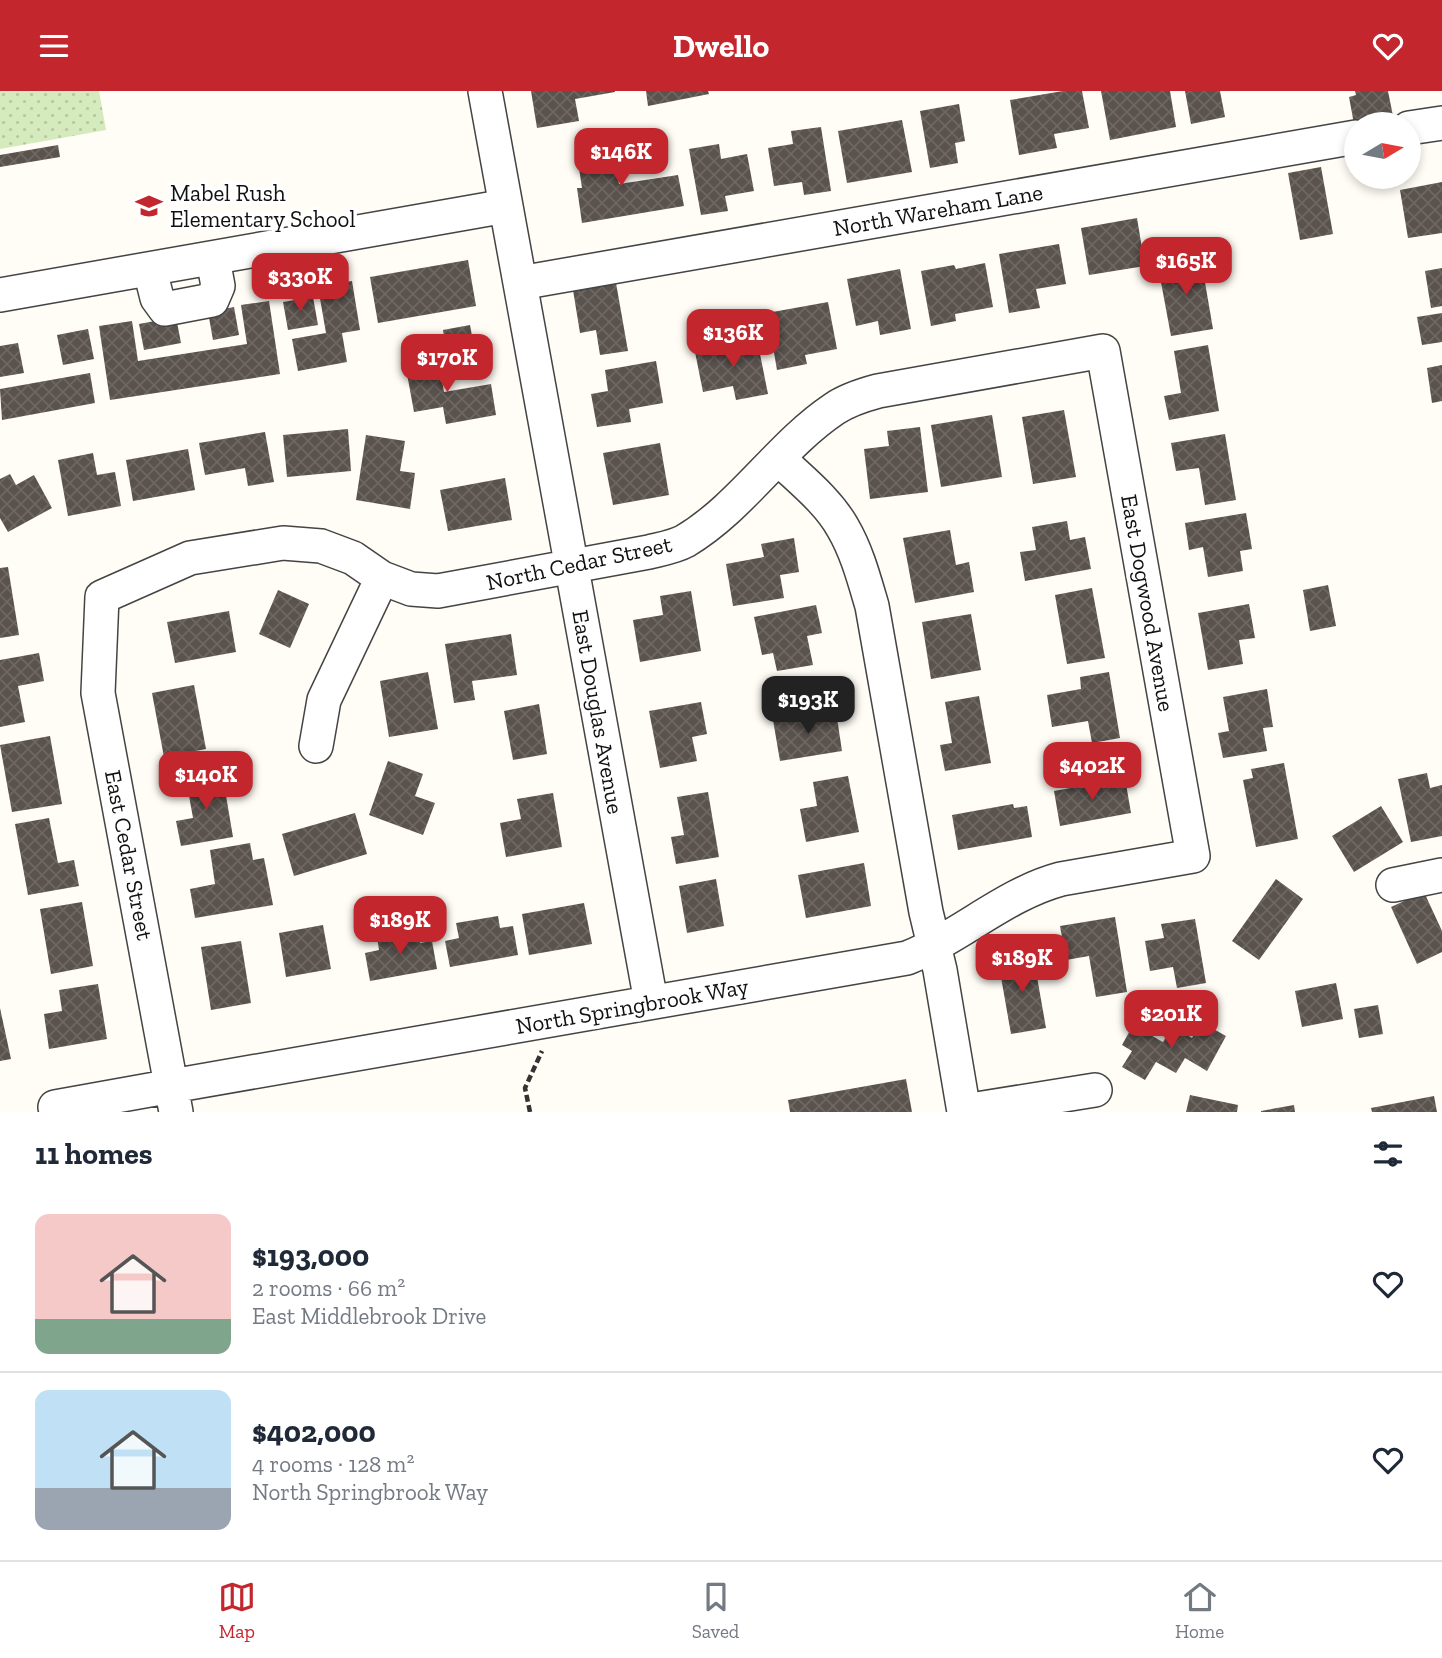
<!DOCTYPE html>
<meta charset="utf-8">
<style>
:root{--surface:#fff;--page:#f6f6f7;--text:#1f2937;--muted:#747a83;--line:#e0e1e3;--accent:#c4262e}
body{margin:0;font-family:"Zilla Slab",serif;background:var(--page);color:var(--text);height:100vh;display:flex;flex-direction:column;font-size:26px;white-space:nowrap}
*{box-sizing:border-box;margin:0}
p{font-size:23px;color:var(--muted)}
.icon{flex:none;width:38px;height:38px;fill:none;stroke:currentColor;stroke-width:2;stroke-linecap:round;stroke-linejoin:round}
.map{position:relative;height:1021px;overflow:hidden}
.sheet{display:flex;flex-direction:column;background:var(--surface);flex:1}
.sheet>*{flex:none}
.needle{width:46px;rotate:80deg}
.fabs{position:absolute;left:1344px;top:21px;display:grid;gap:14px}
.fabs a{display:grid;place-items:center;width:77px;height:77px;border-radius:50%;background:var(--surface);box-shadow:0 4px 10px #0003;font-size:35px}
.price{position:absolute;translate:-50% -60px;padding:0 16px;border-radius:14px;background:var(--accent);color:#fff;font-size:23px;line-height:46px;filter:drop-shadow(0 2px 4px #0008)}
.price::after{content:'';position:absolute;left:50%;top:42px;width:21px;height:16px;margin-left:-10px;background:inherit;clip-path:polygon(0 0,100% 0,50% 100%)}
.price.on{background:#222;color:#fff}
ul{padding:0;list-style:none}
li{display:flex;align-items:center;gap:21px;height:175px;padding:0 35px}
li+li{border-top:2px solid var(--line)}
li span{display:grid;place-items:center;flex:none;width:196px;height:140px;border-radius:14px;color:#555}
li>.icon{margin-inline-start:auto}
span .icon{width:84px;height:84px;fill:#fffc;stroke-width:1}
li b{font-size:30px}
h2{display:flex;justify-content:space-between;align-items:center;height:84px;padding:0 35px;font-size:30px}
header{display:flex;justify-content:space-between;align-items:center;height:91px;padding:0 35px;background:var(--accent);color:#fff;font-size:32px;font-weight:700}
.tabs{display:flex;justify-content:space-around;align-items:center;height:98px;border-top:2px solid var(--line);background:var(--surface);font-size:19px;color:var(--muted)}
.tabs a{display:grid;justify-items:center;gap:4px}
.tabs .on{color:var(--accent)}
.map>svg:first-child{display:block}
</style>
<header><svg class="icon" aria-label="menu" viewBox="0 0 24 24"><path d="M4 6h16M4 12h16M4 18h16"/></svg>Dwello<svg class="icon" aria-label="heart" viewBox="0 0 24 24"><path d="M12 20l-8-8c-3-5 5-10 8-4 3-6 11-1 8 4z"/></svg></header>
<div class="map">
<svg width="1442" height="1021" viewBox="0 0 1442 1021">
<defs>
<pattern id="park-dots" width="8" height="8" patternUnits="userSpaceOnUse" patternTransform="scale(1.75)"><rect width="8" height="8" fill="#d5ebbd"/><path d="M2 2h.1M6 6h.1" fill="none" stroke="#b6c8a1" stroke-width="1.8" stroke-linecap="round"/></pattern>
<pattern id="building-cross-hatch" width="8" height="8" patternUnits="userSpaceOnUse" patternTransform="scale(1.75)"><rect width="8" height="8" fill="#5a524d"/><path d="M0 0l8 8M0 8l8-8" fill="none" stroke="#6d6662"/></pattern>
</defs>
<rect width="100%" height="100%" fill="#fffdf5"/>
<path fill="url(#park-dots)" d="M0,0H99L106,39L0,58Z"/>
<path fill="url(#building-cross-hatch)" d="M531,0H615V1L575,8L579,30L537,37Z
M646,0H708L709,3L648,15Z
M1063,0H1082L1089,37L1054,43L1057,57L1019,64L1010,9Z
M1101,0H1170L1176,36L1110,49Z
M1185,0H1220L1225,26L1191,33Z
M1355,0H1388L1393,25L1354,33L1349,6L1356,4Z
M959,13L965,50L955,52L958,72L930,77L920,20Z
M902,29L912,81L847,92L838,40Z
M821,36L831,100L804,104L802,91L774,95L768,57L793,53L791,40Z
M719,53L721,68L747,63L754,100L725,105L728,120L701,124L689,58Z
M58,54L60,66L0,76V64Z
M631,55L635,80L617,83L619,93L678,84L684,115L582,132L577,97H582L577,64Z
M1321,76L1333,143L1300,149L1288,82Z
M1442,91V142L1408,147L1400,99Z
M1137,127L1145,175L1089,184L1081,137Z
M1059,153L1066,193L1036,198L1040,217L1009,222L999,163Z
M1201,168L1213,238L1171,245L1158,175Z
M468,169L476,215L378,232L370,186Z
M985,172L993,216L955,223L956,230L931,235L921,180L954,174L956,178Z
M1442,177V215L1431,217L1425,180Z
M900,178L911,238L880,244L878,230L856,235L847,188Z
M352,190L360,239L342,242L347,271L298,280L292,248L326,242L318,196Z
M616,192L628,260L600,264L596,239L580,242L573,199Z
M313,206L318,234L288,239L283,211Z
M269,210L280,283L110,309L99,235L132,230L138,270L247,253L241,214Z
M828,211L837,258L805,264L807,273L777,279L767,222Z
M234,216L239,244L213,249L208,221Z
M1442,222V251L1422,254L1417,226Z
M176,226L181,252L144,259L139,233Z
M470,234L479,282L451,287L443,239Z
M88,238L94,268L63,274L57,244Z
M757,248L768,303L736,309L733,295L703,301L695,261Z
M18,252L24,282L0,286V255Z
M1208,254L1219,320L1169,329L1164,305L1181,302L1174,260Z
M438,266L444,301L491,293L496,324L446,333L443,316L414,321L405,272Z
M656,270L663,312L629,318L631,331L597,336L591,303L608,300L605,279Z
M1442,274V310L1432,312L1427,277Z
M90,282L95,312L2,329L0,298Z
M1064,319L1076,386L1033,393L1022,326Z
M992,324L1002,386L941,396L931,334Z
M920,336L928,401L870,408L864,358L889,355L887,340Z
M348,338L351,380L287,386L283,344Z
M265,341L274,391L248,395L245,377L205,384L199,352Z
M1225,343L1236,409L1205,414L1199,377L1176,380L1171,352Z
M366,344L405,350L400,380L415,382L410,418L356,409Z
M660,352L669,404L613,414L603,362Z
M188,358L195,399L133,410L126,369Z
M93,362L97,384L115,381L121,415L68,425L58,369Z
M10,383L16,394L34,384L52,417L8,441L0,427V388Z
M505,387L512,429L448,440L440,399Z
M1246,422L1252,458L1240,460L1243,480L1208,486L1203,456L1189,459L1185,432Z
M1067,430L1070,449L1085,446L1091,478L1025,490L1020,461L1036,459L1032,436Z
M950,439L956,474L969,471L974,501L915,512L903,447Z
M794,447L799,481L780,484L784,507L733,515L726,473L764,466L761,453Z
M8,476L19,544L0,547V477Z
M1328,494L1336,535L1310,540L1303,499Z
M1092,497L1105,567L1067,573L1055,504Z
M278,499L309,513L290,557L259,543Z
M691,500L701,560L640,571L633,529L663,524L660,505Z
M1249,513L1255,547L1239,549L1243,573L1208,579L1198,522Z
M816,514L822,542L807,545L813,574L777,580L773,562L762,564L754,526Z
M229,520L236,561L175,572L167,531Z
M971,523L981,579L931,588L922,531Z
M511,543L517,584L472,590L475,609L454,612L445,553Z
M39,562L44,590L18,595L25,631L0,636V569Z
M428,581L438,638L389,646L380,590Z
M1109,581L1120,647L1092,652L1088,630L1052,636L1047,604L1081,598L1080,586Z
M194,594L206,658L164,666L152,602Z
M1267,598L1273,636L1263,637L1267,660L1223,667L1218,642L1229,640L1223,606Z
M979,605L991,672L945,680L940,654L952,652L945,611Z
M701,611L707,643L692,646L697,670L660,677L649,620Z
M539,613L547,663L513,669L504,620Z
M836,620L842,660L780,670L773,629Z
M50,645L62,713L12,721L0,654Z
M388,670L423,683L415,705L435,712L423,744L369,724Z
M1284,672L1298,748L1256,756L1243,689L1253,687L1251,678Z
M222,681L233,746L181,755L176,730L193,727L186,688Z
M1427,682L1430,697L1442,694V745L1411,751L1398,688Z
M848,685L859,741L806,751L800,718L817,715L813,691Z
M1125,687L1131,722L1060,735L1054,700Z
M708,701L719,766L676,773L671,746L684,744L677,706Z
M553,702L562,756L506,766L500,732L521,728L517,708Z
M1013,713L1014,717L1027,715L1032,746L958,759L952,724Z
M1381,715L1403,751L1354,781L1332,745Z
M355,722L367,763L294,785L282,743Z
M49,727L58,772L74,769L79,795L28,804L15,733Z
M250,752L253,769L264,767L273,814L195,827L190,798L215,793L210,759Z
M864,772L871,815L806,827L798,784Z
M716,788L724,835L687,842L679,795Z
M1276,788L1303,808L1259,869L1232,850Z
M1424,801L1442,840V861L1417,873L1391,816Z
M82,811L93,875L51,883L40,818Z
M584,812L592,853L529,864L522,823Z
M498,825L500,837L513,835L518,864L450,876L445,850L459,847L456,832Z
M1115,826L1127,901L1096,906L1089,865L1066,869L1060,835Z
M1195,828L1206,892L1177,897L1173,876L1150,880L1145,850L1164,847L1161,833Z
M323,834L331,878L286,886L279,842Z
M417,839L420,852L432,850L437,878L370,890L365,862L379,859L377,846Z
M241,850L251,912L211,919L201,856Z
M1033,863L1046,937L1011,943L998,869Z
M1336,892L1343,928L1302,936L1295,900Z
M98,893L107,948L49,958L44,923L62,920L59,899Z
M1378,914L1383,943L1359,947L1354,918Z
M0,917L11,968L0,970Z
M1201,931L1226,945L1207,980L1185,967L1176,982L1156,971L1145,989L1122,976L1132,960L1122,954L1133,934L1163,951L1173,935L1192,947Z
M906,988L912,1021H790L788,1009Z
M1190,1004L1238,1014L1237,1021H1186Z
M1434,1005L1437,1021H1372L1371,1017Z
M1294,1014L1295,1021H1261V1020Z"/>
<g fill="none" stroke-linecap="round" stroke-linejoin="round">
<g stroke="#444" stroke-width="36">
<path id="minor" d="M485,0L651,911
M1409,37L1442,32
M150,179L157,207L165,218L212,209L218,195L213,168
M520,192L1356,46
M0,204L506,115
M779,368C801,389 828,410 843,437C857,461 864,488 872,515L926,821L940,879L964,1021
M316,655L324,609L382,487
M1393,794L1442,784
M55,1016L172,995L907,867C962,845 1005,803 1061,788L1193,765L1103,260L878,300C863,304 847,309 834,318C779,355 742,416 685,450C674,456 661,458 649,461L438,500L411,498L382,487L353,467L321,455L283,452L190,467L102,506L98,602L176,1021
M964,1020L1095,999"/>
</g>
<path stroke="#333" stroke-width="4.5" stroke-dasharray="7 3.5" stroke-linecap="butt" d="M530,1021L525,997L542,960"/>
<use href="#minor" stroke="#fff" stroke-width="33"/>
</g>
<defs>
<g id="school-bare" transform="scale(2.1)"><path d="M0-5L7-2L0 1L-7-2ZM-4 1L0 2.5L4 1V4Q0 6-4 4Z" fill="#c4262e" stroke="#fff" stroke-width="2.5" paint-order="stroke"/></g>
</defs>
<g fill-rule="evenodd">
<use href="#school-bare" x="149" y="115"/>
</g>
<g text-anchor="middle" stroke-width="7" stroke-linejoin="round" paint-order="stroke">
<g font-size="23" fill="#111" stroke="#fff" text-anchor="start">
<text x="170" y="110">Mabel Rush<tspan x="170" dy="26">Elementary School</tspan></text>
</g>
<g font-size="23" fill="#111" stroke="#fff">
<text transform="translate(938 119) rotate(-10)" y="8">North Wareham Lane</text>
<text transform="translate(579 472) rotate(-12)" y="8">North Cedar Street</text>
<text transform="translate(1148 512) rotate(80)" y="8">East Dogwood Avenue</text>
<text transform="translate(598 621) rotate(80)" y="8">East Douglas Avenue</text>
<text transform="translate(129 764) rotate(79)" y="8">East Cedar Street</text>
<text transform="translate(632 915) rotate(-10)" y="8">North Springbrook Way</text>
</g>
</g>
</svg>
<div class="fabs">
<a><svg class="needle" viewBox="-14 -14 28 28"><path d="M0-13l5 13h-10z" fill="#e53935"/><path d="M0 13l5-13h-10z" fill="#747a83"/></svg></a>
</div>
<b class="price" style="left:621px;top:97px">$146K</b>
<b class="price" style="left:1186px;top:206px">$165K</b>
<b class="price" style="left:300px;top:222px">$330K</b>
<b class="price" style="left:733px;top:278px">$136K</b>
<b class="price" style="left:447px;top:303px">$170K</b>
<b class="price on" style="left:808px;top:645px">$193K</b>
<b class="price" style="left:1092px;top:711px">$402K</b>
<b class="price" style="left:206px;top:720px">$140K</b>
<b class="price" style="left:400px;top:865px">$189K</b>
<b class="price" style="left:1022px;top:903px">$189K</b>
<b class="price" style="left:1171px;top:959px">$201K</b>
</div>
<section class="sheet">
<h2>11 homes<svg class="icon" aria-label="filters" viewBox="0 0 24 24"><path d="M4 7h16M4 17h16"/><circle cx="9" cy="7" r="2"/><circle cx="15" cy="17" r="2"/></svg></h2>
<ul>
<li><span style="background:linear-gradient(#f6c9c9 75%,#7fa58c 0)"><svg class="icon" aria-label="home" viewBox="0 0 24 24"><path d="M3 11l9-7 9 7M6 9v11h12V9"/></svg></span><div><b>$193,000</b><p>2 rooms · 66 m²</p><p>East Middlebrook Drive</p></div><svg class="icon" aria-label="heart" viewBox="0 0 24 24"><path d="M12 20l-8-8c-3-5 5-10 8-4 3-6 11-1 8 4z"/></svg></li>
<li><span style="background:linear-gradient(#bfe0f5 70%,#9aa5b1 0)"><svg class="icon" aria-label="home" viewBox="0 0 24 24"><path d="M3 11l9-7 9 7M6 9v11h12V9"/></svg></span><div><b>$402,000</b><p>4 rooms · 128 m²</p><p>North Springbrook Way</p></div><svg class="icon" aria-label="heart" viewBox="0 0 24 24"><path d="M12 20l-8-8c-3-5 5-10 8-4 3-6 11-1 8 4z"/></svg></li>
</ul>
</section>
<nav class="tabs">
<a class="on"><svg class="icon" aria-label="map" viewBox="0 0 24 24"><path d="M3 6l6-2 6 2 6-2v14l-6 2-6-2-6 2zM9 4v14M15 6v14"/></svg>Map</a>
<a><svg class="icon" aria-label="saved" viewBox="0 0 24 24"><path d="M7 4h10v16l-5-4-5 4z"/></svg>Saved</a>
<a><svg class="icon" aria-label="home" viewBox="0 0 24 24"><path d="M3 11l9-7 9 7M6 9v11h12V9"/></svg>Home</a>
</nav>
